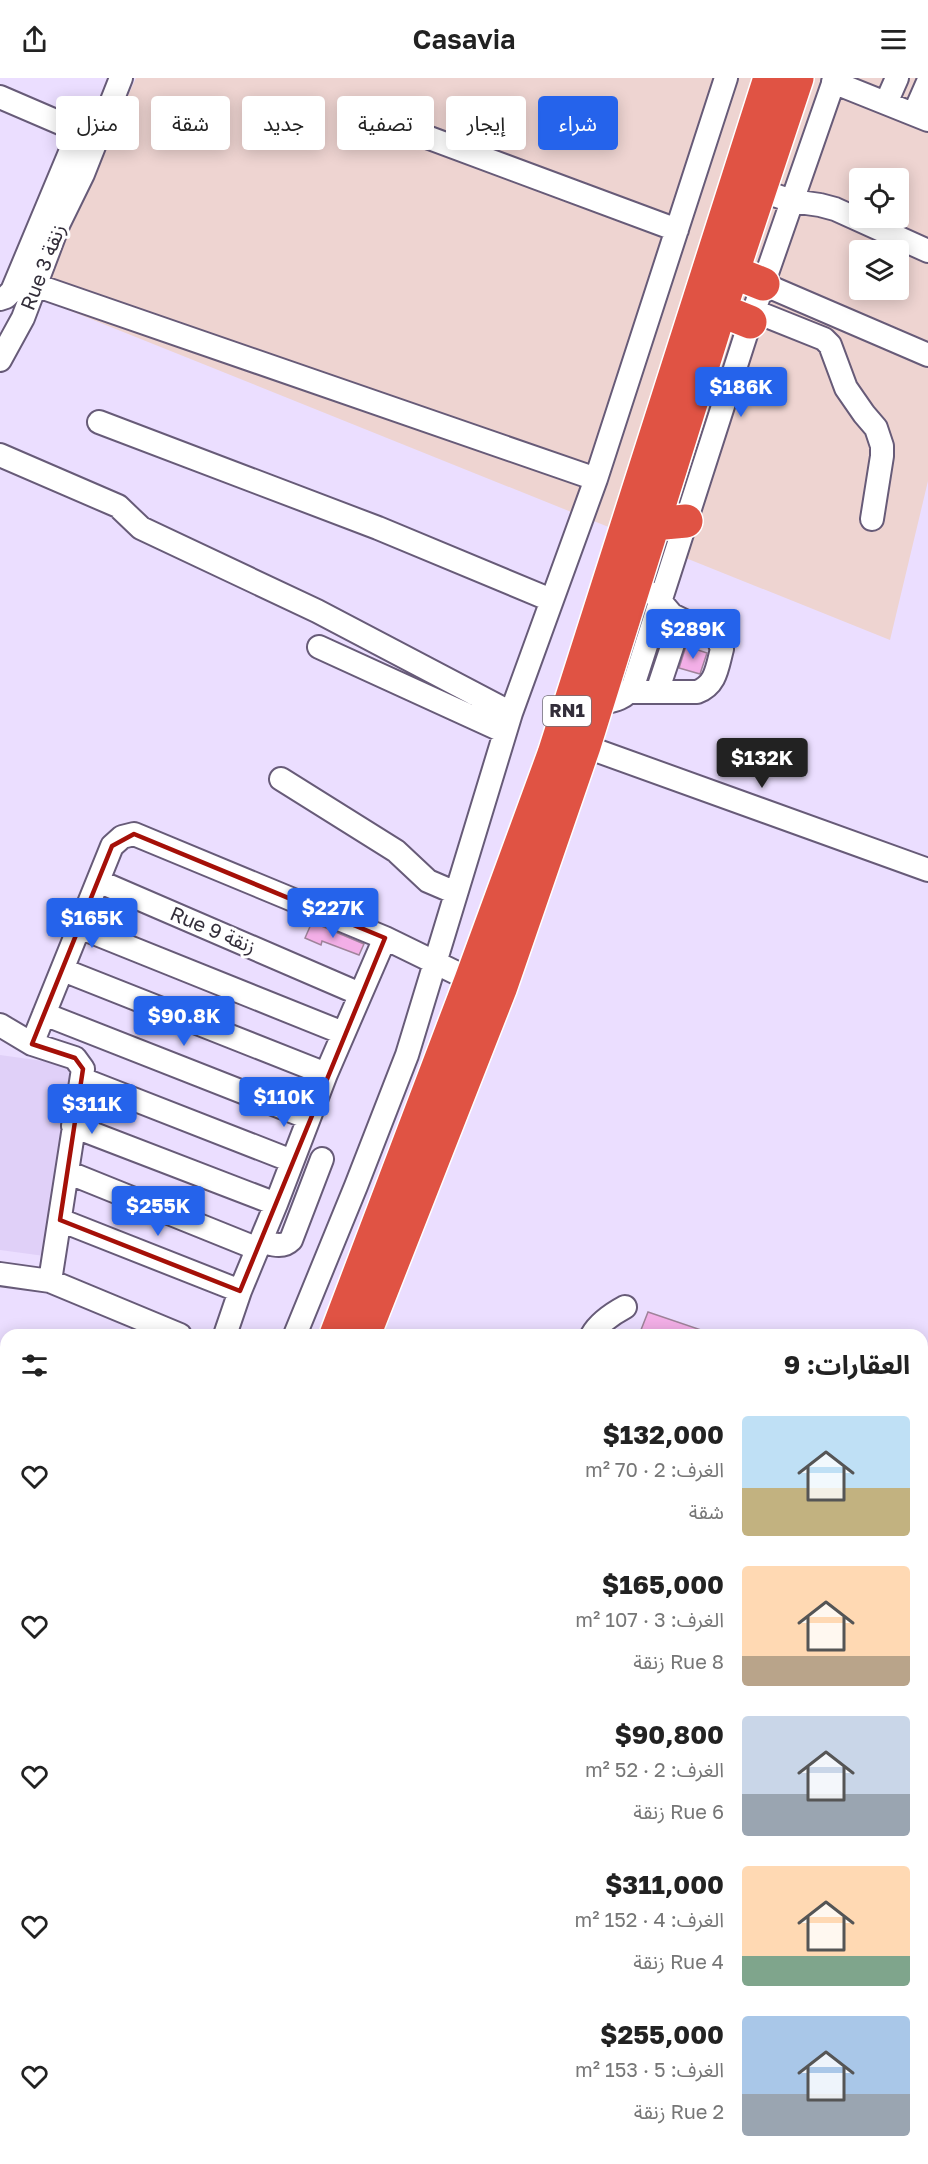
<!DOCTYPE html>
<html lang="ar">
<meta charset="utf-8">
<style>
:root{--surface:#fff;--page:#f6f6f6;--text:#222;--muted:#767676;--accent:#2563eb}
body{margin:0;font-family:"Golos Text","Noto Sans Arabic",sans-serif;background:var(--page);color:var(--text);direction:rtl;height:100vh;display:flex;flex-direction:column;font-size:22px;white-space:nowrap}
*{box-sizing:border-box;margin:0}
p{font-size:20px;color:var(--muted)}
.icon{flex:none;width:33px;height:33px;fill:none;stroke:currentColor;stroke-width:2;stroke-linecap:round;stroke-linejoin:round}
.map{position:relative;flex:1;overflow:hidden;direction:ltr}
.drawer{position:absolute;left:0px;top:1251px;width:928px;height:836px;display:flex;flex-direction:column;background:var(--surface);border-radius:18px 18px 0 0;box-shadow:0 3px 15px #0003;direction:rtl}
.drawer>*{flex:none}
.top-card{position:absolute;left:18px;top:18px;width:600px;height:54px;direction:rtl;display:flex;gap:12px}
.tools{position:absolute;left:849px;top:90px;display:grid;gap:12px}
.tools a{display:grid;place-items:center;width:60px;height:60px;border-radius:6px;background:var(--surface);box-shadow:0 3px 15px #0003;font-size:30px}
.price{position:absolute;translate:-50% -51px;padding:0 14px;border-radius:6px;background:var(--accent);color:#fff;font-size:20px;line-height:39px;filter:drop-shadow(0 2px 3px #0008)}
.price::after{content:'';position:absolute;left:50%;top:36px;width:18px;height:14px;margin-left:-9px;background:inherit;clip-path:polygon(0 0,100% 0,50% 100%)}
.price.selected{background:#222;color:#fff}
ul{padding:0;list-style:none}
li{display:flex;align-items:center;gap:18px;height:150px;padding:0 18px}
li span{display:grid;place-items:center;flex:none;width:168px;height:120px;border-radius:6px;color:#555}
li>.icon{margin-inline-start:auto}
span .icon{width:72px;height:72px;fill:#fffc;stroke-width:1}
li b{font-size:26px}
h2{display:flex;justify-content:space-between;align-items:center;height:72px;padding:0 18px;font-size:26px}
.chip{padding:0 21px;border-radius:6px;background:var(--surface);box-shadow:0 3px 15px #0003;font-size:21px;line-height:54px}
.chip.selected{background:var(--accent);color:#fff}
header{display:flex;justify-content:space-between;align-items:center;height:78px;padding:0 18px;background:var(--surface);font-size:27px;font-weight:600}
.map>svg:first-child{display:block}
</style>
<header><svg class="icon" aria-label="menu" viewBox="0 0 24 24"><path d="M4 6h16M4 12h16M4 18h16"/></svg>Casavia<svg class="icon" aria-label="share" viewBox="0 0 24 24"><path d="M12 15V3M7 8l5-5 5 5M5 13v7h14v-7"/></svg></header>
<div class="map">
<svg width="928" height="2086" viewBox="0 0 928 2086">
<rect width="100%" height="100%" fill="#ebdeff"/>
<path fill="#e0d0f8" d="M0,977L79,988L52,1179L0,1172Z"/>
<path fill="#eed4d1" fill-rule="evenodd" d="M136,0H928V403L890,562L36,219ZM860,100H898V140H860ZM860,172H898V212H860Z"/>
<path fill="#f3afe7" stroke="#9f839a" stroke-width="1.5" d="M686,568L707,575L700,596L679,590Z
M312,844L364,866L359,877L322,863L321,867L305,860Z
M648,1234L710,1255V1257H639Z"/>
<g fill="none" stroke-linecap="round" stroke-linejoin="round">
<g stroke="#675b78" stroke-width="26">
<path id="minor" d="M833,4L928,42
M0,19L79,53L12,213L6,219L0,221
M886,25L897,0
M914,36L928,4
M373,39L677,152
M759,112L792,123L820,127L835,131L928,173
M763,206L928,277
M35,207L596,401
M754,233L824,261L830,267L846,310L864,336L876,350L882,368V378L872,441
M0,282L23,240L59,145L83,96L121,0
M99,344L378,450L551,522
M0,377L118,428L141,450L317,533L511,635
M319,569L505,654
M630,614H697C716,607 717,590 722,571L718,561L713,557L672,537L654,516
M657,614L681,542
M597,626C611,623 625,622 633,608L750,244L835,0
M584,668L928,792
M281,701L396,773L428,803L456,815
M98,803L360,916
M79,849L343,955
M63,892L326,996
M44,936L309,1040
M0,947L32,966L75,980L83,991L50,1203
M32,966L112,768L122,759L134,756L385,860L471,902
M82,1001L292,1083
M73,1048L276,1126
M67,1094L258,1171
M60,1142L240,1213
M261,1163C272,1166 282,1171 291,1162L322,1081
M0,1196L50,1203L180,1257
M225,1257L240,1213L276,1126L326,996L385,860
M295,1257L356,1108L407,977L511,635L596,401L726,0
M592,1257C599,1245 612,1236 625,1229
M922,1396L928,1395
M922,1514L928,1513
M922,1539L928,1538
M0,1664L6,1666
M0,1684L6,1687
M0,1734L6,1736
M922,1799H928
M0,1827L6,1813
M0,1889L6,1875
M922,1941H928
M6,1993V2011
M31,2083L146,2086
M768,2086L769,2080"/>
</g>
<g stroke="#fff" stroke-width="36">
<path id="highway" d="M733,194L763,206
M720,232L750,244
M653,446L686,443
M336,1257L471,902L554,676L770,0
M364,1257L500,911L584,668L720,232L797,0
M4,2086L6,2080
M30,2086L32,2080"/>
</g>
<use href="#minor" stroke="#fff" stroke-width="22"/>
<use href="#highway" stroke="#e05344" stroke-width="33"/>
</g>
<path fill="none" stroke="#a51008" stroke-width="4.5" stroke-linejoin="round" d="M134,756L385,860L240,1213L60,1142L83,991L75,980L32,966L112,768Z"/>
<g text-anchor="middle" stroke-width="6" stroke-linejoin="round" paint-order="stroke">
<rect fill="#fff" stroke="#706d75" stroke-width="1.5" x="543" y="618" width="48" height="30" rx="4.5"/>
<g font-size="18" font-weight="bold" fill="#332e3a">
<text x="567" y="639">RN1</text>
</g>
<g font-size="20" fill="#332e3a" stroke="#fff">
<text transform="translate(43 189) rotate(-69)" y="7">Rue 3 زنقة</text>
<text transform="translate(213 852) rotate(23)" y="7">Rue 9 زنقة</text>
</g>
</g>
</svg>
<div class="tools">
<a><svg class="icon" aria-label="locate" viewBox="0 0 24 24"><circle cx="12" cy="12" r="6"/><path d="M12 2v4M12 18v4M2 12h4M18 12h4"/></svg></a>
<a><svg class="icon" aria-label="layers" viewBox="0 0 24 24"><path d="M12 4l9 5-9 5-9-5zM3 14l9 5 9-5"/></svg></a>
</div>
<b class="price" style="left:741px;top:340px">$186K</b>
<b class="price" style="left:693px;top:582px">$289K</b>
<b class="price selected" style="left:762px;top:711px">$132K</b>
<b class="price" style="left:333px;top:861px">$227K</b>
<b class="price" style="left:92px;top:871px">$165K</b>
<b class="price" style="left:184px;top:969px">$90.8K</b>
<b class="price" style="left:284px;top:1050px">$110K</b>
<b class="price" style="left:92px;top:1057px">$311K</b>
<b class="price" style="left:158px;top:1159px">$255K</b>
<div class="top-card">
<a class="chip selected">شراء</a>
<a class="chip">إيجار</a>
<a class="chip">تصفية</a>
<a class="chip">جديد</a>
<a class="chip">شقة</a>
<a class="chip">منزل</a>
</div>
<section class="drawer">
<h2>العقارات: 9<svg class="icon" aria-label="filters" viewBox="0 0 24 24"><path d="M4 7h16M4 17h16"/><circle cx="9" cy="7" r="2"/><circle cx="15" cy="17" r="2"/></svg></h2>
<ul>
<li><span style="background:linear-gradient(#bfe0f5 60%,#c2b280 0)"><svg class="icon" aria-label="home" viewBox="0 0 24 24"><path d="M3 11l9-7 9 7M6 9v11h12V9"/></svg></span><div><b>$132,000</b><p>الغرف: 2 · 70 m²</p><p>شقة</p></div><svg class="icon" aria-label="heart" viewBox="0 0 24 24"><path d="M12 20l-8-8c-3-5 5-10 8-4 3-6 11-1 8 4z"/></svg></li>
<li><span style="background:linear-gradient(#ffd9b3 75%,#b9a48a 0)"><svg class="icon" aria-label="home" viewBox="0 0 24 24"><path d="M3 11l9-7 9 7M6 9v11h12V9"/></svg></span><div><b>$165,000</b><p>الغرف: 3 · 107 m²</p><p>Rue 8 زنقة</p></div><svg class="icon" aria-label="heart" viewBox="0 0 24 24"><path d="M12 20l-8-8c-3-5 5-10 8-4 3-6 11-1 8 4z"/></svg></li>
<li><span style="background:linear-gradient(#c9d6e8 65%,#9aa5b1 0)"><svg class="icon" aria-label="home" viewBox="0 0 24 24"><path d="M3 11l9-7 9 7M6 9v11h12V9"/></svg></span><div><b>$90,800</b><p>الغرف: 2 · 52 m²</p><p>Rue 6 زنقة</p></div><svg class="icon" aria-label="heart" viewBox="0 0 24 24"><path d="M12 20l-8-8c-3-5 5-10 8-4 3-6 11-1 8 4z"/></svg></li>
<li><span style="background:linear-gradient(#ffd9b3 75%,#7fa58c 0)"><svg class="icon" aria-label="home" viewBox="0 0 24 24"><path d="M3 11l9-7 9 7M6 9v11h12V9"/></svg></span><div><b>$311,000</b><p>الغرف: 4 · 152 m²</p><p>Rue 4 زنقة</p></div><svg class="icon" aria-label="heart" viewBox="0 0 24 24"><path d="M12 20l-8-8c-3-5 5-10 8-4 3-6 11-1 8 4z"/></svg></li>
<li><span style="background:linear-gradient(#a9c7e8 65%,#9aa5b1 0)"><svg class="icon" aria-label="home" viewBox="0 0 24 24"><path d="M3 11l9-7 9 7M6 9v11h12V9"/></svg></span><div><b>$255,000</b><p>الغرف: 5 · 153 m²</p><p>Rue 2 زنقة</p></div><svg class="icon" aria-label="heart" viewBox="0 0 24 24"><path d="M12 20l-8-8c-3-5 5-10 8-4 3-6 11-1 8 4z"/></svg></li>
</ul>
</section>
</div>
